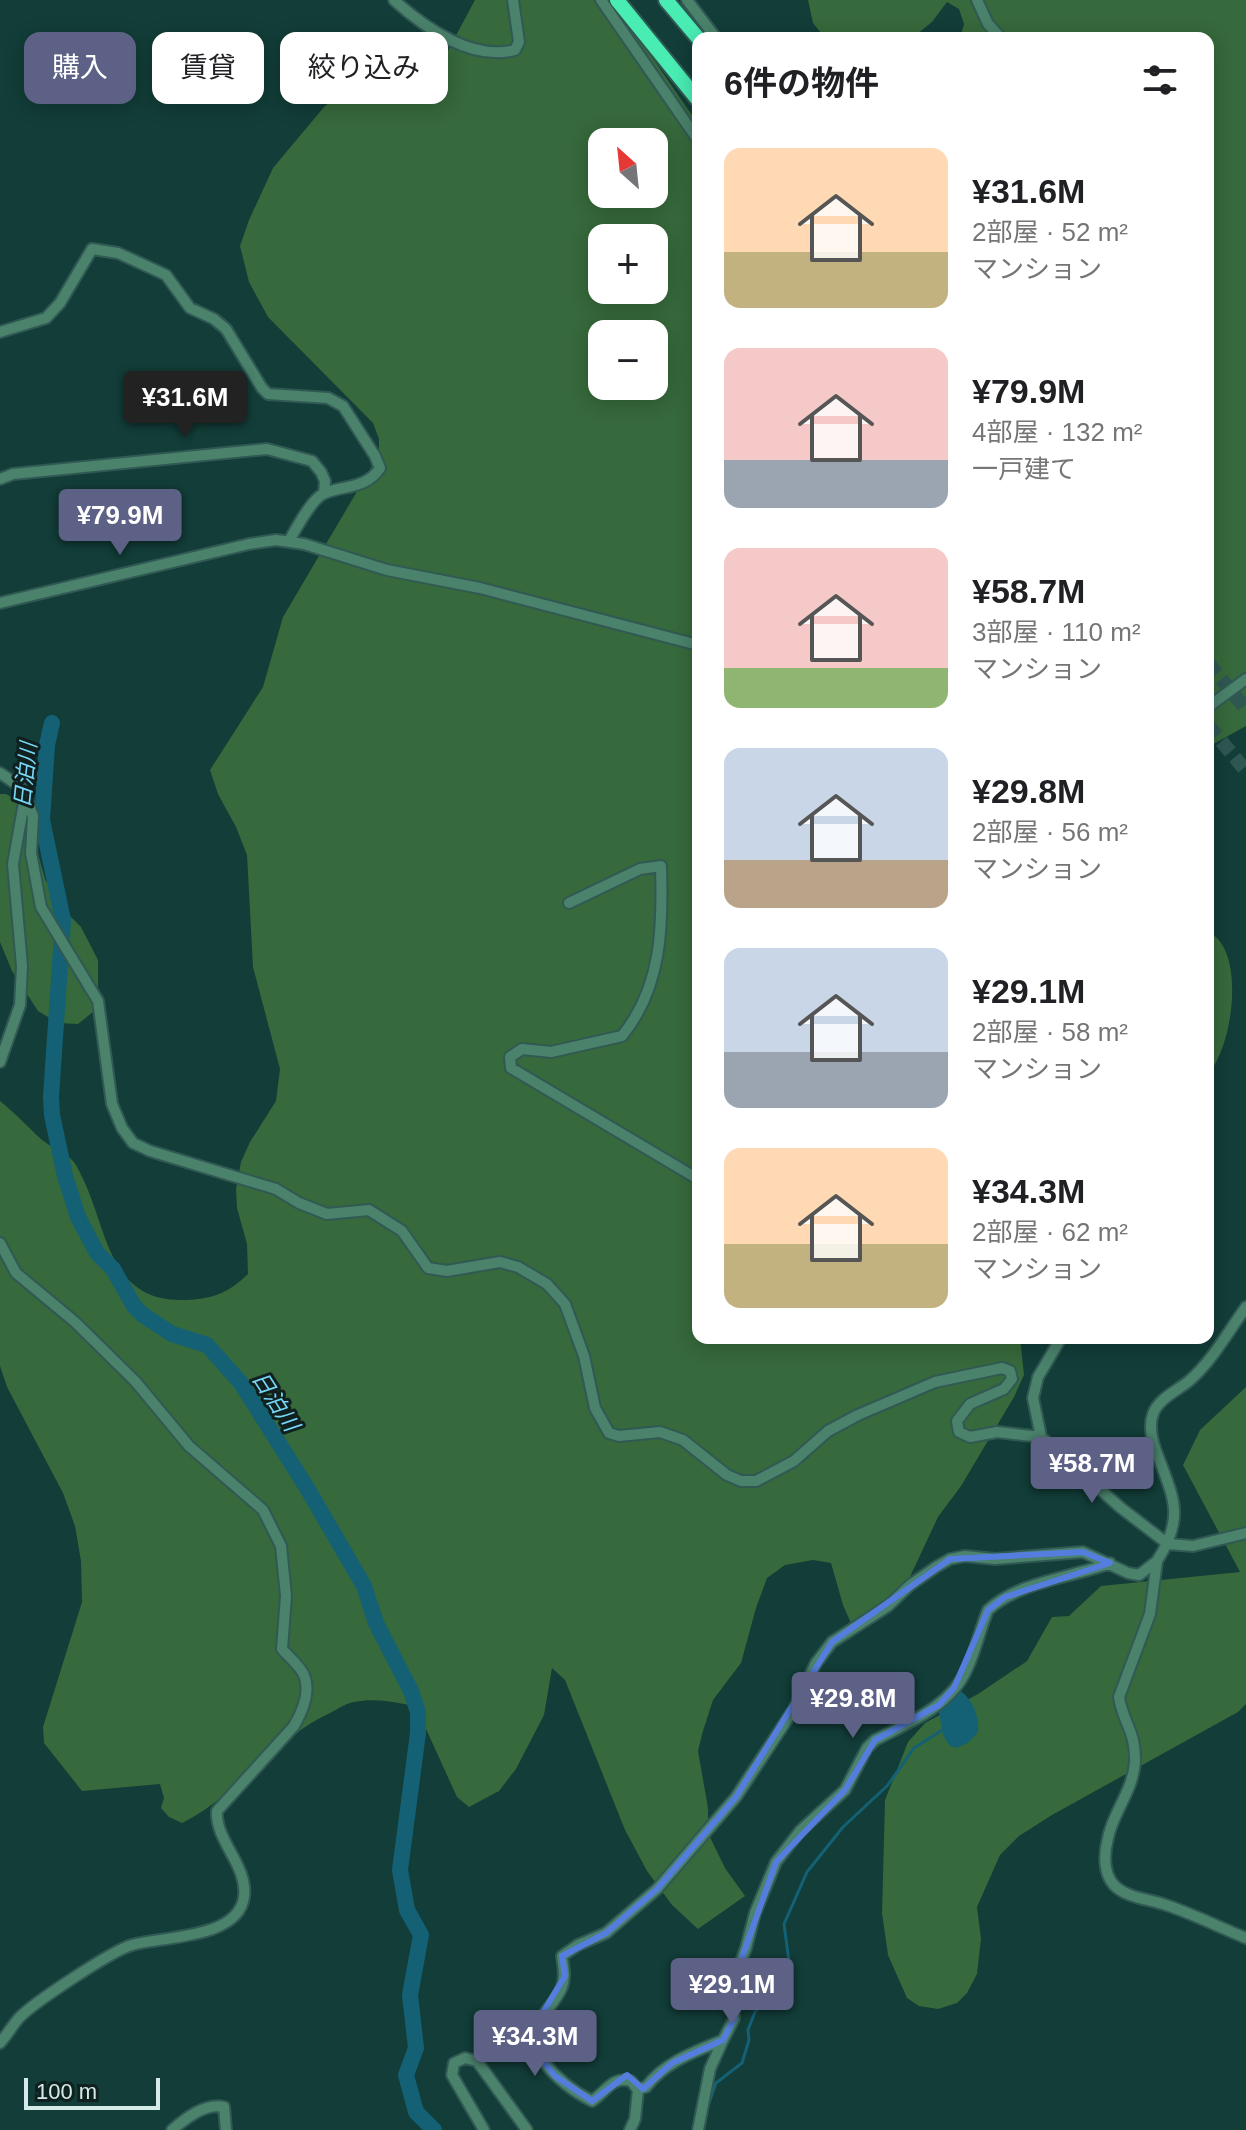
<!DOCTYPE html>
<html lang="ja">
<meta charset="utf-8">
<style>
:root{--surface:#fff;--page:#f6f6f6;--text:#202124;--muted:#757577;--accent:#5d6185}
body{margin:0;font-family:Helvetica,"Noto Sans JP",sans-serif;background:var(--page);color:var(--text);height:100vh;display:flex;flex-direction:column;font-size:30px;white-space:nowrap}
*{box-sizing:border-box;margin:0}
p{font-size:26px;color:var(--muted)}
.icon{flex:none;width:44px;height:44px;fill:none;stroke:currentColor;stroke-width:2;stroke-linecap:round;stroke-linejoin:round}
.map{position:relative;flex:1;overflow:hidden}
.sheet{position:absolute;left:692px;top:32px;width:522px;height:1312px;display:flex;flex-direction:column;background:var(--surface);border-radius:16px;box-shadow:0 4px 20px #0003}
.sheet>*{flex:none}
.guide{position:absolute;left:24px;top:32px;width:548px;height:72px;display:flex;gap:16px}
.needle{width:52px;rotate:333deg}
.tools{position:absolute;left:588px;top:128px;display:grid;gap:16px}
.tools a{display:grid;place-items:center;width:80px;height:80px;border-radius:16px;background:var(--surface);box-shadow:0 4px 20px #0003;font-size:40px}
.scale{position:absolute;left:24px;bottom:20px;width:136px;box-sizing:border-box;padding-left:8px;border:4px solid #d5ebe8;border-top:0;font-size:22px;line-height:28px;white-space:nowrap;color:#d5ebe8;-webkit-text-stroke:6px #0f201e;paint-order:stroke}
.price{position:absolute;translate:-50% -68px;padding:0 18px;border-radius:8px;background:var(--accent);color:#fff;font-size:26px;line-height:52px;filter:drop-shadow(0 2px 4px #0008)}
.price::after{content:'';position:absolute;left:50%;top:48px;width:24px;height:18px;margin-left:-12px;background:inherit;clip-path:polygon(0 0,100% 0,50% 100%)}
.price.selected{background:#222;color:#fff}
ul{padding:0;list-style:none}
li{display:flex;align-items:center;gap:24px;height:200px;padding:0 32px}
li span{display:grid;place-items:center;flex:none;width:224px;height:160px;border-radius:16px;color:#555}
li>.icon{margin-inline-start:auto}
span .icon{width:96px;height:96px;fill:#fffc;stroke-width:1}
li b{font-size:34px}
h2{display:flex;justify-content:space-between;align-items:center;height:96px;padding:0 32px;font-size:34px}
.pill{padding:0 28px;border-radius:16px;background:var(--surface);box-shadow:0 4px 20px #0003;font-size:28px;line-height:72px}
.pill.selected{background:var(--accent);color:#fff}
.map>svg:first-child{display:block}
</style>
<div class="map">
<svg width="1246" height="2130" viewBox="0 0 1246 2130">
<rect width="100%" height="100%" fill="#123d38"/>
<path fill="#36693b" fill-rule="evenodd" d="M475,0H607L636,34L698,124V1338H1020L1024,1375L1014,1397L961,1486L938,1517L901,1596L864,1626L851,1623L843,1605L831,1563L813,1560L785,1565L767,1578L756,1608L741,1663L713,1700L703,1731L698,1751L708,1808V1833L725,1868L745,1896L698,1929L672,1905L647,1871L625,1830L565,1680L552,1668L544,1715L516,1769L499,1791L469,1807L457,1797L416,1707C396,1702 376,1698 354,1702C347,1703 339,1708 332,1712C274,1738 239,1795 182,1823L169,1817L161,1808L164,1798L160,1784L82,1791L44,1743L43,1727L82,1602L81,1561L75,1526L63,1493L7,1387L0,1366V1101C15,1113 27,1126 41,1139C50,1147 64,1151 72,1160C77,1165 81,1175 84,1181C108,1232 109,1300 181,1300C209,1300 228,1294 248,1274L247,1244L237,1208L236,1189L241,1162L250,1142L276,1101L280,1069L253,967L247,855L236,827L218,794L210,770L263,687L283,617L379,454V439L373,423L268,317L249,282L240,246L249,220L273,168L324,107L341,93L364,84L384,80L412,90L425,86L438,69ZM602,142H654V194H602ZM602,238H654V290H602ZM602,334H654V386H602Z
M808,0H1246V726L1208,747V38H960L964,24L959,9L947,2L932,22L912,38H825L813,23Z
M0,794H6L19,801L28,818L45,879L61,907L81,927L98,960V986L93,1012L78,1024L58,1023L38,1011L12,971L0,942Z
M1208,932C1246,948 1234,1045 1208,1074Z
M1246,1387V1704L1238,1712L1052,1815L1019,1836L1000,1855L977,1907L981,1939L977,1974L967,1993L957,2003L938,2009L919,2006L907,1998L888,1955L882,1913L885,1800L908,1742L925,1723L978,1694L1027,1661L1052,1617L1069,1616L1101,1586L1240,1572L1183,1465L1200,1430Z"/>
<path fill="#146176" d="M956,1692H962C974,1702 979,1717 978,1732L969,1742L957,1748L950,1746L943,1735L939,1712Z"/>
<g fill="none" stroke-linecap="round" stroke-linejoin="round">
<path stroke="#146176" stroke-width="3" d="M707,2109L716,2083L742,2063L749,2040L748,2030L755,2012L787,1979L789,1962L784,1924L807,1872L843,1827L887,1786L914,1748L944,1729"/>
<path stroke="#146176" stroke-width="16" d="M52,723L47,745L42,820L63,920L51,1097L52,1115L65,1176L78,1217L97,1253L113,1269L134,1306L143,1315L172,1334L207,1345L241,1383L307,1488L364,1586L376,1623L411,1691L418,1712V1733L400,1870L407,1910L421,1935L410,1995L416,2048L406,2075L416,2112L434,2130"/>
<path stroke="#2f5752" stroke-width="14" stroke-dasharray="14 7" stroke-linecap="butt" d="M1208,663L1246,709
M1208,725L1246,771"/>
<g stroke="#315954" stroke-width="14">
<path id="minor" d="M394,0C425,28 472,61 515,50L519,42L513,0
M601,0L698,140
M687,0L716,38
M977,0L988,24L1001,38
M0,332L46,318L60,303L92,249L118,253L166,275L190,308L214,319L226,329L262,388L268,394L328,398L343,406L375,456L380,468C366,490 341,485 323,494C311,500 296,529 289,541
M0,479L13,474L267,449L312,461L321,472L325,481L324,493
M0,603L249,544L276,540L304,544L387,570L480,588L698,645
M1208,707L1246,679
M0,773L19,786L25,795L33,816L31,853L41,907L98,1001L112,1104L122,1128L133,1143L150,1151L276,1189L299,1203L327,1214L369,1210L402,1231L428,1268L447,1271L500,1262L518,1267L547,1284L565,1304L584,1356L595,1408L609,1433L619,1436L660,1432L683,1440L727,1475L741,1481H756L794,1461L828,1431L858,1415L935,1382L1002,1368L1010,1371L1012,1379L1004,1389L970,1404L957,1421L959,1432L970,1437L997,1432L1041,1437
M569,903L640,869L661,866C663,926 662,987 622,1036L551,1052L522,1049L510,1057L511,1068L698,1179
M0,1062L20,1005L22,966L13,864L25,797
M0,1243L16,1273L75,1322L135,1381L189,1446L263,1510L281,1546L286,1596L282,1649C288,1656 300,1666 304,1675C311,1691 302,1712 294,1726L217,1811C215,1841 248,1865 244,1897C238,1939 164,1936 132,1945C113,1950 33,2003 19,2018C12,2026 7,2035 0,2043
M1061,1338L1038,1377L1033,1398L1041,1437L1121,1508L1168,1544L1193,1546L1246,1533
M1157,1561C1186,1516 1173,1497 1156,1451C1152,1440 1149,1425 1153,1414C1158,1399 1178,1390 1189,1381C1212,1361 1228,1332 1246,1307
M723,2040L734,2019L733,1983L746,1948L755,1913L776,1862L800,1831L845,1790L867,1748L875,1740C909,1722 950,1707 967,1669C976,1650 980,1629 988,1610C1020,1581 1071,1578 1110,1563
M637,2089L646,2087C665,2062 694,2052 723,2040L710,2069L698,2130
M172,2130C186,2118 205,2103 224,2107L226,2130
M484,2130L452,2075L454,2063L465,2058L477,2061L527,2130
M630,2130L635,2119L638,2090L631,2081C612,2076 607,2091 592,2101C572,2091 557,2079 544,2062C516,2026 550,2017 562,1987C566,1976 563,1967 562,1956L578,1945L606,1933L657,1889L736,1797L794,1709L816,1663L832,1642L888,1606L910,1585L936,1567L950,1559L965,1556L995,1559L1083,1552L1128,1573L1139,1575L1157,1561L1150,1614L1119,1697C1123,1723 1136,1731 1135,1762C1133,1791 1113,1812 1108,1838C1104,1853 1103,1873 1114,1885C1126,1898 1149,1899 1166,1905C1193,1914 1219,1927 1246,1938"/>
</g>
<g stroke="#315954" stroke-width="18">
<path id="highway" d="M617,0L698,100
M666,0L698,38"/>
</g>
<use href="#minor" stroke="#4a826b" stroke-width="10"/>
<use href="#highway" stroke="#49edb3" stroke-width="14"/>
</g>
<path fill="none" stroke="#547ddd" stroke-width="6" stroke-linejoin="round" d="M1083,1552L1110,1563L1005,1597L988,1610L954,1688L939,1705L875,1740L845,1790L776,1862L733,1983L734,2019L723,2040L672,2063L643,2089L627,2075L592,2101L555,2076L535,2051L539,2019L565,1976L562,1956L606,1933L657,1889L736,1797L832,1642L950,1559Z"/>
<g text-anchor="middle" stroke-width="6" stroke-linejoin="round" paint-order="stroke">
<g font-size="22" font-style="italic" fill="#76d7f8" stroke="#0f201e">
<text transform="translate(25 775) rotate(-84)" y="8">日泊川</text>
<text transform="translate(276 1401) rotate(57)" y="8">日泊川</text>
</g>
</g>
</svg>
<div class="tools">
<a><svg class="needle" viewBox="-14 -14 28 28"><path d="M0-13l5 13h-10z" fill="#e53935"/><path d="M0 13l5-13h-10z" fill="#757577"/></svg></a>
<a>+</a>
<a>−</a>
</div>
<div class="scale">100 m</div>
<b class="price selected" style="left:185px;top:439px">¥31.6M</b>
<b class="price" style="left:120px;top:557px">¥79.9M</b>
<b class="price" style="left:1092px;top:1505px">¥58.7M</b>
<b class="price" style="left:853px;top:1740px">¥29.8M</b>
<b class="price" style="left:732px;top:2026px">¥29.1M</b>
<b class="price" style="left:535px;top:2078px">¥34.3M</b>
<div class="guide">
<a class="pill selected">購入</a>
<a class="pill">賃貸</a>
<a class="pill">絞り込み</a>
</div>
<section class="sheet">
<h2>6件の物件<svg class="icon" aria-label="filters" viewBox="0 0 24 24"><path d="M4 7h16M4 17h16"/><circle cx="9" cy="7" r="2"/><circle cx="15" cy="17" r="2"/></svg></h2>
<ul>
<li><span style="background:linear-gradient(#ffd9b3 65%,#c2b280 0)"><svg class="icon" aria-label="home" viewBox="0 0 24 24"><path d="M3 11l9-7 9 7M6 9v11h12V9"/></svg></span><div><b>¥31.6M</b><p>2部屋 · 52 m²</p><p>マンション</p></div></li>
<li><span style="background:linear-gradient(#f6c9c9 70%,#9aa5b1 0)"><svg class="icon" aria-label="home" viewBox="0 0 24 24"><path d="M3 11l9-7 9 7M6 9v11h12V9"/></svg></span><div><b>¥79.9M</b><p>4部屋 · 132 m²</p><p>一戸建て</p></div></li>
<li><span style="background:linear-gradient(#f6c9c9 75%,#8fb573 0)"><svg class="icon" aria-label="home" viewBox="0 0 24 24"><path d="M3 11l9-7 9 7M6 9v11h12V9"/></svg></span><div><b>¥58.7M</b><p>3部屋 · 110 m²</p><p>マンション</p></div></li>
<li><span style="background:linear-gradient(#c9d6e8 70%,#b9a48a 0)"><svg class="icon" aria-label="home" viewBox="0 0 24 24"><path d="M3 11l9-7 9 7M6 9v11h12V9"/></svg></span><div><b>¥29.8M</b><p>2部屋 · 56 m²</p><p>マンション</p></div></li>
<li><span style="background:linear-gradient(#c9d6e8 65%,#9aa5b1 0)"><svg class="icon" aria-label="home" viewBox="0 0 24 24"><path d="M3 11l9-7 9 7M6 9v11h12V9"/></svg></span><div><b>¥29.1M</b><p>2部屋 · 58 m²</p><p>マンション</p></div></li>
<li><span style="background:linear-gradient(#ffd9b3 60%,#c2b280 0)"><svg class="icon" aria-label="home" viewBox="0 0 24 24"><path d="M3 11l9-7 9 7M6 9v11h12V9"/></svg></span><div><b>¥34.3M</b><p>2部屋 · 62 m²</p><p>マンション</p></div></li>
</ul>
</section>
</div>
